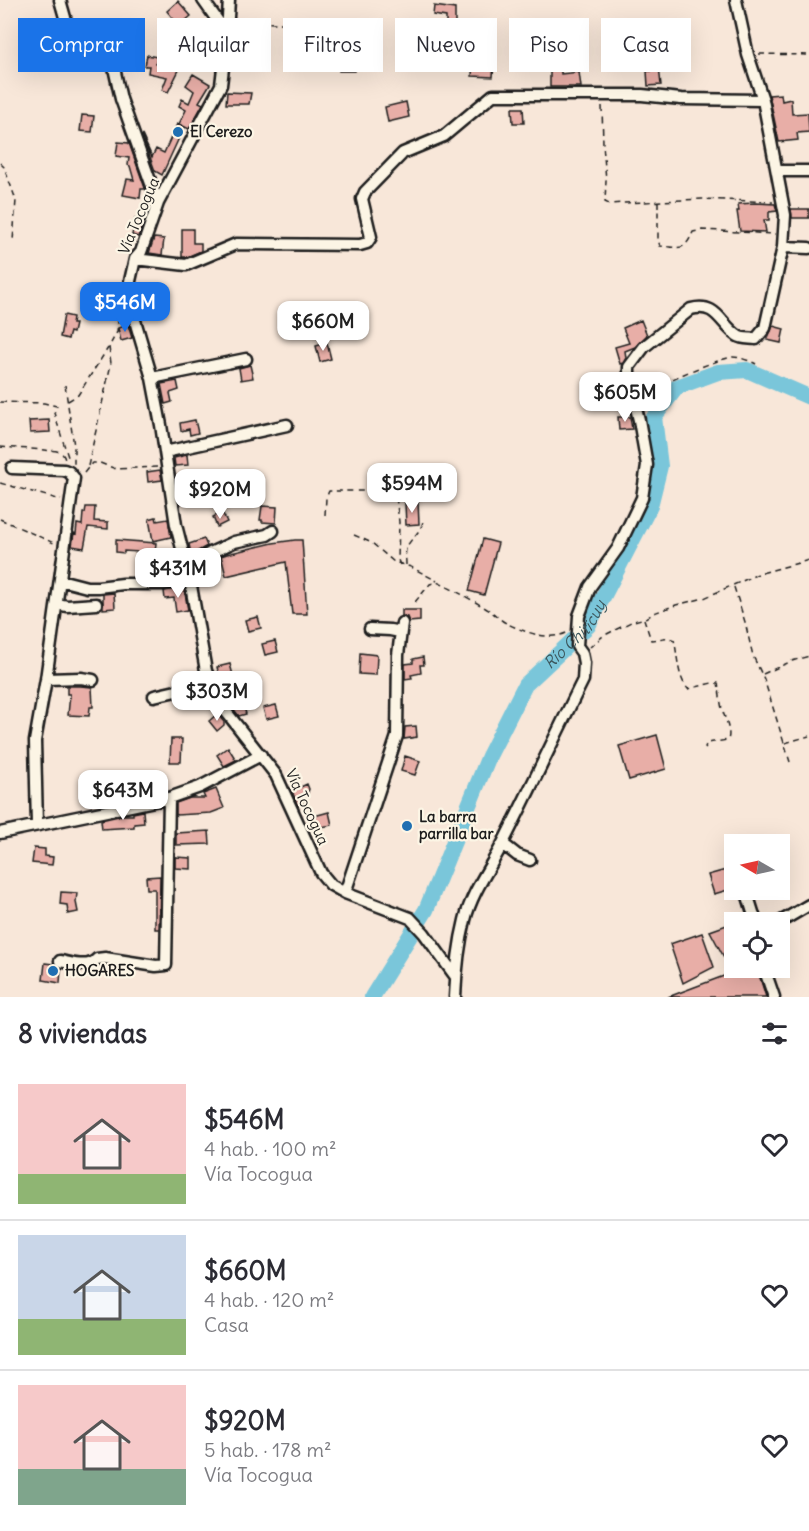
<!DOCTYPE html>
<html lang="es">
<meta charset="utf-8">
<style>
:root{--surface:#fff;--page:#f2f2f3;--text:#2b2b33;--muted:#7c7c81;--line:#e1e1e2;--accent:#1a73e8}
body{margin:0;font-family:Delius,sans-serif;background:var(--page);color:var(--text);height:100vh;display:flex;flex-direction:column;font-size:22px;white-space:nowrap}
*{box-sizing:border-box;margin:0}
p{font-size:20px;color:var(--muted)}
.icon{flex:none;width:33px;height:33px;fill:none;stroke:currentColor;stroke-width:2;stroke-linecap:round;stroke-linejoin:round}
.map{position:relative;height:997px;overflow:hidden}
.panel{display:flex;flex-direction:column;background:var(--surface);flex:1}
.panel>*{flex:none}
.guide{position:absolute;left:18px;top:18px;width:774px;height:54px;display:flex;gap:12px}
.needle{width:39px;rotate:279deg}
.tools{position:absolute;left:724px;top:834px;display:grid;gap:12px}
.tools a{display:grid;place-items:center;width:66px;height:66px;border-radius:0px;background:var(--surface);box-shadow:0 6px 24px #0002;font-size:30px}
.price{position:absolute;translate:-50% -51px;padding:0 14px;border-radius:12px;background:#fff;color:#222;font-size:20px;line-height:39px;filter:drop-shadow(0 2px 3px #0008)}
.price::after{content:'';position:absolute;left:50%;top:36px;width:18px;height:14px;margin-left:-9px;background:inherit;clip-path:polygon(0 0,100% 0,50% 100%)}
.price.on{background:var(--accent);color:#fff}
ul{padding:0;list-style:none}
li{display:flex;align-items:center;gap:18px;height:150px;padding:0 18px}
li+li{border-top:2px solid var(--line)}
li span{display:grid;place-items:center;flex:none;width:168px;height:120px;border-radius:0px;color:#555}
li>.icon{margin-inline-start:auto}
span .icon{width:72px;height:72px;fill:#fffc;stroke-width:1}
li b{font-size:26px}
h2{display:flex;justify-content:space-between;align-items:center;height:72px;padding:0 18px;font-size:26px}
.pill{padding:0 21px;border-radius:0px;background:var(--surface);box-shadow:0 6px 24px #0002;font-size:21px;line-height:54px}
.pill.on{background:var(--accent);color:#fff}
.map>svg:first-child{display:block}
</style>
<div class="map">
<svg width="809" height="997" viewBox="0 0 809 997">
<rect width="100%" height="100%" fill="#f8e7d9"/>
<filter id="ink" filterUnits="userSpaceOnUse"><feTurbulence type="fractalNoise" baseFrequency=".0167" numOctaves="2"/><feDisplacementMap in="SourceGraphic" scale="12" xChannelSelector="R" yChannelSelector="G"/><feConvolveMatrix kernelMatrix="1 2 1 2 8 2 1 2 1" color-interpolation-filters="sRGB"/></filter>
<g filter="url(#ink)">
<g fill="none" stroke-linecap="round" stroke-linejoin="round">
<path stroke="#7ac6da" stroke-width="16" id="s1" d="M372,997L426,910L489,756L525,685L588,626L650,506L660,466L654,417L677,387L718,372L747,370L809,397"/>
</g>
<path fill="#e8aea7" stroke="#1c1c1c" stroke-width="1.5" d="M178,1L191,16L179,26L167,11Z
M434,6L455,9V31L446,30V17L433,15Z
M285,24L300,25L299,36H285Z
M234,35L250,36L248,60H233Z
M201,54H217L216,67H201Z
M147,55L157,57L156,64L171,67L173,62L181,66L168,92L162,90L167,77L148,73L149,66H145Z
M339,60H355V71H339Z
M473,60L494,62L493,77L472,76Z
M561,62V74L579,72L581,87H550V63Z
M659,67L661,85L648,86L647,71H651L650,68Z
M193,74L210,84L199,102L203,104L189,129L179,124L186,110L179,106L182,99L189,103L194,91L186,85Z
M227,92L251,93L249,104H226Z
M781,94L782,101L791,99L792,114L808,113L809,132L797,133L798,140L779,142L769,95Z
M406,102L409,117L388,122L385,107Z
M512,108H523L524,123H513Z
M82,115L94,116L92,132L80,131Z
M177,124L184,127L162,175L155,171L142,135L152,157L156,149L164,153Z
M118,142L129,143L145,188V189H141L140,198L123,195L127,179L134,180L130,166L128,165L129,158L116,156Z
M755,203L775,204L777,211L769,212V220H764L766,232L740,231L737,211H739L738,204Z
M791,209H809V218H792Z
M135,219L144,220L138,237L132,235Z
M182,229H193V243H201V251L187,257H182Z
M154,238L164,239L162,255L149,253Z
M64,315L73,317L72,324H75L73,333L70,332L68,339L60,337Z
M641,320L647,335L635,347L625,351L626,358L623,363L620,364L615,347L629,343L623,328Z
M128,325L132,338L121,341L118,328Z
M773,326L784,329L781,343L767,340Z
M327,343L331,359L320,362L316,346Z
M250,365L253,378L241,380L239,368Z
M177,381L179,390L170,393L172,402L165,404L161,384Z
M618,417H630L632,429L619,430Z
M49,420L50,432L30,433L29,421Z
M195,420L198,433L190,435L189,429L181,431L180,423Z
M187,455L188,465L175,466L174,458Z
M160,470L162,480L148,482L147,472Z
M418,502L419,524L406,525L405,503Z
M262,506L277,507L276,523L262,522V520H260Z
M86,507H95L94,521L108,522V529L88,527L84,548L72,546L74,533L76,534L77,524L82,525L83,513H85Z
M222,512L227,522L217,527L213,517Z
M156,517L157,521L168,519L171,537L153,541L149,519Z
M204,539L207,546L191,555L189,544Z
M483,539L498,543L484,595L469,591Z
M116,540L156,543L155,553L124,551V553L116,552Z
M295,540H302L307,614H292L286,562L226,576L221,556L227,554L273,543Z
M184,588L188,610L176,612L174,598L165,599L164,591Z
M114,593L115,608L103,609V594Z
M402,610H420V621L409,622L407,617L402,616Z
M258,617L261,628L248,631L245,620Z
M275,641L278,652L265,655L262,644Z
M360,653L377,655L376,675L359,674Z
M423,657L424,665H420L421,673L411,675L412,678L405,679V664L413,663V659Z
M230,664L233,675L220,678L217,667Z
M67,686H80L92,687L93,707H90L89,716L68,715L70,694H67Z
M243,703L246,714L239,716L231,706Z
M276,705L279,716L266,719L263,708Z
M217,714L224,722V725L217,731L209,721Z
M416,726L417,737L404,739L405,727Z
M657,735L666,769L629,780L619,746Z
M171,739H182L181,762H170Z
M228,747L236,760L224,766L217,755Z
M405,756L420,761L415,775L401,771Z
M307,784L309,789L305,802L298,806L292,791Z
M216,789L224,808L211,813L176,815V803L190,798H205L203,794Z
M143,811L144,823L134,824V827L102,829L101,820L123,815H133V813Z
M329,812L332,825L316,828L314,816Z
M209,831L210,844L176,845V833Z
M34,848L45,849V856L53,857L52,865L32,863Z
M175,857L191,858V869L175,868Z
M733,868L735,874V888L714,894L708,875Z
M160,876L159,929H155V889H147L146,877Z
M61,892L77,893L76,902L78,912L68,914L67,905L60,904Z
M735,922V956L726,961L710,931Z
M702,933L714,967L683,983L670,944Z
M45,963L53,964L56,967L61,969L60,983L43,980Z
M745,968H757L766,997H668Z"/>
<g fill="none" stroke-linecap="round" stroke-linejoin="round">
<g stroke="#1c1c1c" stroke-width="15">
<path id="minor" d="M60,0L70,35L96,49L114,68L121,99L158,203
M203,0L227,34
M229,0L227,34L221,85L158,203L141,252L135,259L130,281L131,307L152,378L161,425L176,525L190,580L206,671L220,704L276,775L321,873L331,885L345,893L410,918L424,933L456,977
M777,171H809
M783,247L809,248
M135,259L186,265L236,244L360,245L367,243L371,237L362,199L365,192L403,153L444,136L493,95H642L681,99L763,100
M152,378L246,359
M165,452L287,425
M12,468L64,470L69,472L74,478L46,679L35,741L37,825
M186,564L192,563L210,553L234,542L267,535L273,531
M60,580L87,587H98L123,584H163L190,580
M57,604L67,606L96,604
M370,629L390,630L400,632
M46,679L81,678L93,680
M154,696L211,683
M0,833L169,798L200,787L261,755
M503,844L517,855L530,860
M746,890L756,922
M345,893L397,736L398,655L402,623
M780,922L809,905
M60,961C72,963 88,969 97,959L105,958L156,966L166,965L169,798
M764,968L774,997
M455,997C456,972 459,944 465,920C472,891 491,867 504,841C531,788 556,734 583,680L584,663L582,653L577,646L579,616L590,587L618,548L642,498L647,465L639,420L629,380V367L644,347L691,309C717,302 720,324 738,336C742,339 751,338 756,339L765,328L783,247L785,215L763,100L748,55L736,0"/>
</g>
<path stroke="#1c1c1c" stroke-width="1.5" stroke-dasharray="6 4.5" stroke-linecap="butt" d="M238,21C280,25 323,21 365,28C369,39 367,54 361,64
M759,54L809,55
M602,106L603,144L606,180L605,202L609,204L624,203L702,199L773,202
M0,163L4,167L16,200L13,241
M658,201V240L660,246C679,247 684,253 693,232L702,230L775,234
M65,385L74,446V465
M68,401L78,395L108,348
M0,402L44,403L57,406L54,413L69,460
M646,409C649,403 653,393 658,388C665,380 721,358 733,357C740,357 750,361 756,364
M0,447C15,448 30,449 45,450C50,451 55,450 60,452C64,455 64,456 65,460
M88,466L111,364L109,347L117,332L120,302
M84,473L92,463H100L116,469L157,467
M0,483L61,500
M325,515L326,498L329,491H380L393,493L396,496L399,522L398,560L400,565
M0,519L56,544
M354,535L372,543L394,562L411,567L437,581
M406,565C406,559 405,554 406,549C410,538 421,533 423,521
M734,587L745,622L753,656L764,679L790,762
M415,602L430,584L437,582C454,590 471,599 487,609C494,613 499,619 506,623C524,632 550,642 568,632
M644,619L651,640C661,640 664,635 674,640C678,655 677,677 688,689L712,683H718C720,692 720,703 723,712C726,721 731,731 728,740L707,743L705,747L706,748
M590,647L603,636L631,622L648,617L654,613L676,605L704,598L758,574L809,560
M763,674L792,661L809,656
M785,743L809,736"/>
<use href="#minor" stroke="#fcf5e5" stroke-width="10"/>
</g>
</g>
<g fill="#1f6fb2" stroke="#fcf5e5" stroke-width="2">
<circle cx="178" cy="132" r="6"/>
<circle cx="407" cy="826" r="6"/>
<circle cx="53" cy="971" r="6"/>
</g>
<g text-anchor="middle" stroke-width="4.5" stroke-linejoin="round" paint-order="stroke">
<g font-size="15" font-weight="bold" fill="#1c1c1c" stroke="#fcf5e5" text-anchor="start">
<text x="190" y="137">El Cerezo</text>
<text x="419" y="822">La barra<tspan x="419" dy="17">parrilla bar</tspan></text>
<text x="65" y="976">HOGARES</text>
</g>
<g font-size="15" fill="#1c1c1c" stroke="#fcf5e5">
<text transform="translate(139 216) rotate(-67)" y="5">Vía Tocogua</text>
<text transform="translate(307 807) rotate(65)" y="5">Vía Tocogua</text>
</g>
<g font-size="16" font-style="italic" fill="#3d585e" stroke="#fcf5e5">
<text dy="6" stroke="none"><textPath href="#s1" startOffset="420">Río Chiticuy</textPath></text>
</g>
</g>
</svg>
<div class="tools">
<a><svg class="needle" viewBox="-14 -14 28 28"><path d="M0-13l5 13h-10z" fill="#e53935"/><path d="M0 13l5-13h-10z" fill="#7c7c81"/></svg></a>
<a><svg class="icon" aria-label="locate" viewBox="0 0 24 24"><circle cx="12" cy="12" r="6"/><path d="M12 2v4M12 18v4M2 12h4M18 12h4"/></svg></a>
</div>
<b class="price on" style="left:125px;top:333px">$546M</b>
<b class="price" style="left:323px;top:352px">$660M</b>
<b class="price" style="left:625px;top:423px">$605M</b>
<b class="price" style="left:412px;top:514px">$594M</b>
<b class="price" style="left:220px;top:520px">$920M</b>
<b class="price" style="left:178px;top:599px">$431M</b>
<b class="price" style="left:217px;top:722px">$303M</b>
<b class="price" style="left:123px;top:821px">$643M</b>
<div class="guide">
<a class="pill on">Comprar</a>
<a class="pill">Alquilar</a>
<a class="pill">Filtros</a>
<a class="pill">Nuevo</a>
<a class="pill">Piso</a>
<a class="pill">Casa</a>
</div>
</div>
<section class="panel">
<h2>8 viviendas<svg class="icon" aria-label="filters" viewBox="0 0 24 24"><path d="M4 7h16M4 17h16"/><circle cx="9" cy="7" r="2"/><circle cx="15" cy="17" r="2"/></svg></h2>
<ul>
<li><span style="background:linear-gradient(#f6c9c9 75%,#8fb573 0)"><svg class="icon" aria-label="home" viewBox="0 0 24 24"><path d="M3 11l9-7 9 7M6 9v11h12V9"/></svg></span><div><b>$546M</b><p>4 hab. · 100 m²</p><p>Vía Tocogua</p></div><svg class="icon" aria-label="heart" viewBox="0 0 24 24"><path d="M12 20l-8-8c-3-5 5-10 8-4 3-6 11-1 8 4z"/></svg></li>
<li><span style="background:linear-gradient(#c9d6e8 70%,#8fb573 0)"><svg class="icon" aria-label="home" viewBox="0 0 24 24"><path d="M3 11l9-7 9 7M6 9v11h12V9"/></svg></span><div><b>$660M</b><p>4 hab. · 120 m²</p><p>Casa</p></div><svg class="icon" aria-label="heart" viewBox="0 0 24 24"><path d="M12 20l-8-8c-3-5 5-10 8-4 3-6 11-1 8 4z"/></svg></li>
<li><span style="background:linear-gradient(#f6c9c9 70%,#7fa58c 0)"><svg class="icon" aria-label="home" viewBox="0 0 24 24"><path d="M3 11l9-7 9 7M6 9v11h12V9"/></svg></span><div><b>$920M</b><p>5 hab. · 178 m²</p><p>Vía Tocogua</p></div><svg class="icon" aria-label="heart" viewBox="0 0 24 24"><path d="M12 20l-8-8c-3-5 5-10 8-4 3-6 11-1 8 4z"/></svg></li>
</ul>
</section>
